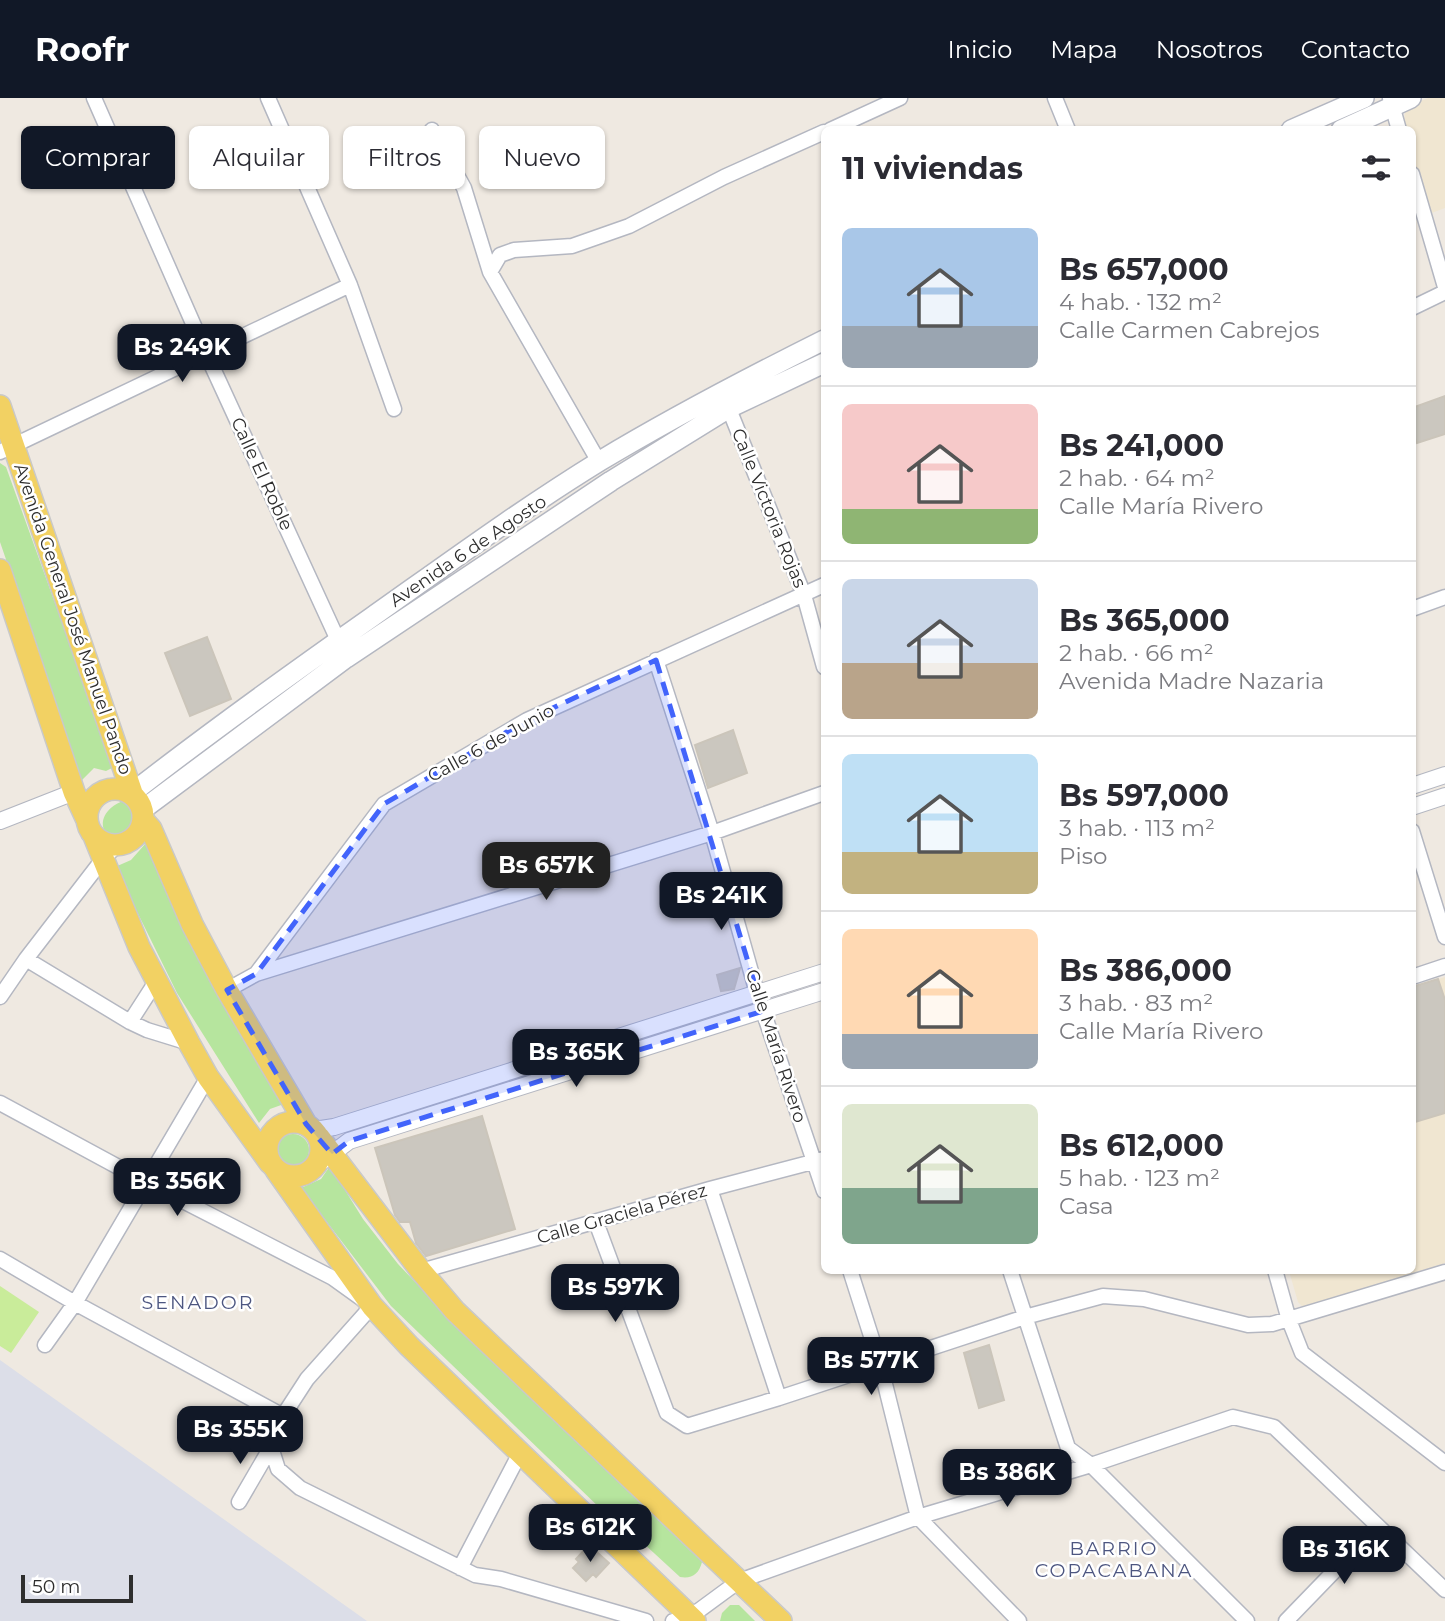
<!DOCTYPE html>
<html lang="es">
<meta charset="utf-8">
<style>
:root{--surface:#fff;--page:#f2f2f3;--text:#2b2b33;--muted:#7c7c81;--line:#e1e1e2;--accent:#111827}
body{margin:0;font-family:Montserrat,sans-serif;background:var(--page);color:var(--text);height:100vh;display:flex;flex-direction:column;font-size:26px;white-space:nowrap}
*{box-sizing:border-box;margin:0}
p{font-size:23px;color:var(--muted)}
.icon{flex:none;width:38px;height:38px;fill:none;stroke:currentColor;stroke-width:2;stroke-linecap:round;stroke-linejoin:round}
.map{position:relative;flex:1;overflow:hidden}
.panel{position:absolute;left:821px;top:28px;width:595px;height:1148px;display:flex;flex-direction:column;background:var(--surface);border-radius:10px;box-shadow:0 2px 5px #0004}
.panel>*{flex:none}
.banner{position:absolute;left:21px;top:28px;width:665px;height:63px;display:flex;gap:14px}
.scale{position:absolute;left:21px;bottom:18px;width:112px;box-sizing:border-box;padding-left:7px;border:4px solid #2e2e2e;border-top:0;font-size:19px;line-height:24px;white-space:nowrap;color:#2e2e2e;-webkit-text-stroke:5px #fff;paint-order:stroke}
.price{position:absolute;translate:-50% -60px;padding:0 16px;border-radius:14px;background:var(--accent);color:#fff;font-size:23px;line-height:46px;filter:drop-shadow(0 2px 4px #0008)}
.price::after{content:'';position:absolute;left:50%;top:42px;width:21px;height:16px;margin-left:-10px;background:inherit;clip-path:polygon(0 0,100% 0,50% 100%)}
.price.active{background:#222;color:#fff}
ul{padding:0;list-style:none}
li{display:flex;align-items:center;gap:21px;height:175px;padding:0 21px}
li+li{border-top:2px solid var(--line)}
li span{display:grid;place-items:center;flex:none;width:196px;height:140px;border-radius:10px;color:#555}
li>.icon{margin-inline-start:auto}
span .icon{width:84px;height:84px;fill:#fffc;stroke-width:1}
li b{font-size:30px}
h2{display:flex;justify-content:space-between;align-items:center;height:84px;padding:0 21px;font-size:30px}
.pill{padding:0 24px;border-radius:10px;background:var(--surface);box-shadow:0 2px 5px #0004;font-size:24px;line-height:63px}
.pill.active{background:var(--accent);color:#fff}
header{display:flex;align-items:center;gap:42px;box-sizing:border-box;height:98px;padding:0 35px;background:var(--accent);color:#fff}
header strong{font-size:33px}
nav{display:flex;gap:38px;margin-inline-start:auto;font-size:24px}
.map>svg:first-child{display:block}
</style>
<header>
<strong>Roofr</strong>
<nav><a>Inicio</a><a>Mapa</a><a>Nosotros</a><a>Contacto</a></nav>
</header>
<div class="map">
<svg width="1445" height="1523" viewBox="0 0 1445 1523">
<rect width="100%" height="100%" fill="#efe9e1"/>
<path fill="#f0e6d1" d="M1428,0H1445V110L1429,116L1412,60V32L1404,31L1403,29L1405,15L1411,7Z
M1445,879V1165L1304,1210L1298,1204L1289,1173L1412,1172V889Z"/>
<path fill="#dcdee8" d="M0,1262L101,1334L367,1523H0Z"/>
<path fill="#b6e59e" d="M0,365L6,369L114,669L106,673L94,670L82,682L0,444Z
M128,702C140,708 140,729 129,737C124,740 118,741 112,742C92,727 108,705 128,702Z
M146,745L284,1006L270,1011L259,1025L177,895L115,769L131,762Z
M277 1052a16 16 0 1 1 32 0a16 16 0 1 1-32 0Z
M330,1068L363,1121L398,1166L477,1249L702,1464C699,1476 692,1481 680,1479L642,1444H635L391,1208L301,1090L321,1081Z
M730,1507H739L755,1523H720L722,1515Z"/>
<path fill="#c9ec9a" d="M0,1188L39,1214L11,1255L0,1248Z"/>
<path fill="#cbc7bf" stroke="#cbc5ba" stroke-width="2" d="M1445,298V336L1417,345L1412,332V310Z
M207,539L231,601L190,618L165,555Z
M733,632L747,675L708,690L695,647Z
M740,870L734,891L721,893L717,877Z
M1438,881L1445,902V1015L1412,1025V889Z
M482,1018L515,1131L426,1158L416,1145L410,1124H400L395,1117L375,1050Z
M989,1247L1004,1302L979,1310L964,1255Z
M589,1447L609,1465L596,1479L593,1476L586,1483L573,1470L579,1464L576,1461Z"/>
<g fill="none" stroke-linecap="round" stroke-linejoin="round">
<g stroke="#b4b7c1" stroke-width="17">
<path id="minor" d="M94,0L206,255L342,551
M268,0L350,187L394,311
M1055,0L1068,32
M1390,0L1399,32
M432,32L464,90L490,174
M830,32L900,0
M1412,76L1445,189
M1412,210L1445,194
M725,301L804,497L824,569
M0,354L350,187
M599,364L490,174L500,157L514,152L572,148L629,128L724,79L824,34
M1412,511L1445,499
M656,562L712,735L757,895L824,1093
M1412,733L1445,839
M26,861L130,924L147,932L189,945
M256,876L712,735L824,695
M1412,879L1445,868
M227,892L256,876L384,706L527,622L824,487
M0,899L26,861L103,761L117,747
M130,924L157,882
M0,1005L146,1084L333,1180L372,1208L307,1281L283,1318L271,1349L239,1404
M710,1091L779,1300
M596,1124L667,1315L687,1328L779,1300L1025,1219L1103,1198L1144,1201L1248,1227L1272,1226L1445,1174
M0,1161L75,1205L283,1318
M850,1172L880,1266L918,1419L1019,1523
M1010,1172L1068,1350L1091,1367L1247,1523
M1275,1172L1289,1222L1302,1255L1445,1365
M421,1173L710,1091L824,1061
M45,1247L75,1205L208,979
M271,1349L278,1371L300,1390L475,1477L501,1481L646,1523
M460,1470L520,1355
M673,1523L690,1519L739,1483L918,1419L1091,1367L1233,1319L1274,1329L1445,1492
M1286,1523L1378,1428"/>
</g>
<g stroke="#b4b7c1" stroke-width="18">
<path id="tertiary" d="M1412,688L1445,677
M1412,709L1445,698
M0,723L74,694
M314,1032L334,1029L824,874
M317,1067L349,1043L824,893"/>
</g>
<g stroke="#b4b7c1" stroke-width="22">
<path id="secondary" d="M1291,32L1364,0
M1341,32L1411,0
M132,695C210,634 291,576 372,519C447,466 522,411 600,363C673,319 748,280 824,242
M142,712L346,560L611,383L729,310L824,265"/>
</g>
<g stroke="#c9c9c9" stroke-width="24">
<path id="primary" d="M0,308L132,695
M0,472L74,694L87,722
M87 719a28 28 0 1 1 56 0a28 28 0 1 1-56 0Z
M143,722L151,731L192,826L227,892L306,1026
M94,738L139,849L189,945L208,979L270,1065
M267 1051a27 27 0 1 1 54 0a27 27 0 1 1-54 0Z
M319,1039L421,1173L455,1213L781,1523
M276,1072L372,1208L409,1248L695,1523"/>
</g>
<use href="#minor" stroke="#fff" stroke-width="14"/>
<use href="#tertiary" stroke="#fff" stroke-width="16"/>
<use href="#secondary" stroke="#fff" stroke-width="19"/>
<use href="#primary" stroke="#f2d163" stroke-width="21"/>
</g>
<path fill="#4264fb" fill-opacity="0.2" stroke="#4264fb" stroke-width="5" stroke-dasharray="14 9" stroke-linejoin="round" d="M656,562L763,913L349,1043L332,1056L306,1026L227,892L256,876L384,706L527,622Z"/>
<g text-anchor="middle" stroke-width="5" stroke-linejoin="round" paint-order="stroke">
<g font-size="18" fill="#2e2e2e" stroke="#fff">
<text transform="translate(262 376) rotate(65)" y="6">Calle El Roble</text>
<text transform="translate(769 410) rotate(68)" y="6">Calle Victoria Rojas</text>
<text transform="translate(468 453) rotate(-34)" y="6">Avenida 6 de Agosto</text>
<text transform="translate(73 521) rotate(71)" y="6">Avenida General José Manuel Pando</text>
<text transform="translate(491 645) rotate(-29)" y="6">Calle 6 de Junio</text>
<text transform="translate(776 948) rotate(72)" y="6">Calle María Rivero</text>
<text transform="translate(622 1116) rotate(-16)" y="6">Calle Graciela Pérez</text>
</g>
<g font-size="19" letter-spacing="2" fill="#4d5680" stroke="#fff">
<text x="198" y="1211">SENADOR</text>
<text x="1114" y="1457">BARRIO<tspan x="1114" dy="22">COPACABANA</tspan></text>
</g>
</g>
</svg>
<div class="scale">50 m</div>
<b class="price" style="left:182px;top:286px">Bs 249K</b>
<b class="price active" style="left:546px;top:804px">Bs 657K</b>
<b class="price" style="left:721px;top:834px">Bs 241K</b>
<b class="price" style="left:576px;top:991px">Bs 365K</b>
<b class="price" style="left:177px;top:1120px">Bs 356K</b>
<b class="price" style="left:615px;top:1226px">Bs 597K</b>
<b class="price" style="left:871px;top:1299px">Bs 577K</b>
<b class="price" style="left:240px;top:1368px">Bs 355K</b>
<b class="price" style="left:1007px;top:1411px">Bs 386K</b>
<b class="price" style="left:590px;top:1466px">Bs 612K</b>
<b class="price" style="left:1344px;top:1488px">Bs 316K</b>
<div class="banner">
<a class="pill active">Comprar</a>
<a class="pill">Alquilar</a>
<a class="pill">Filtros</a>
<a class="pill">Nuevo</a>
</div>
<section class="panel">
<h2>11 viviendas<svg class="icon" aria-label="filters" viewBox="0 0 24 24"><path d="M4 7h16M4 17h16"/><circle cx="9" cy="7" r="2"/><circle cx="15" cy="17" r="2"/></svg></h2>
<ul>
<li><span style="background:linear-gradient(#a9c7e8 70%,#9aa5b1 0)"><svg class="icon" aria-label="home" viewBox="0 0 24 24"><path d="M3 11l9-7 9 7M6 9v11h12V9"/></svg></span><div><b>Bs 657,000</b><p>4 hab. · 132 m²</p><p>Calle Carmen Cabrejos</p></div></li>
<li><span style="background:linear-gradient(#f6c9c9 75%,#8fb573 0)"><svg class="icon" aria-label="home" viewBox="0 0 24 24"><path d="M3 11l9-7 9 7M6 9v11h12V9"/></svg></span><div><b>Bs 241,000</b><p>2 hab. · 64 m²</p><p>Calle María Rivero</p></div></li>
<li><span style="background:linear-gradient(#c9d6e8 60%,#b9a48a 0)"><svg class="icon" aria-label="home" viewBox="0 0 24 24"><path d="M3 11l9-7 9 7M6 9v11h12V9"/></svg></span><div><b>Bs 365,000</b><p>2 hab. · 66 m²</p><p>Avenida Madre Nazaria</p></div></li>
<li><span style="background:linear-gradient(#bfe0f5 70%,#c2b280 0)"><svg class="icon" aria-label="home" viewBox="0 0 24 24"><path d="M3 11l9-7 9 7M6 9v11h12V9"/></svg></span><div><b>Bs 597,000</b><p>3 hab. · 113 m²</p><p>Piso</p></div></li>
<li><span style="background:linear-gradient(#ffd9b3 75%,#9aa5b1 0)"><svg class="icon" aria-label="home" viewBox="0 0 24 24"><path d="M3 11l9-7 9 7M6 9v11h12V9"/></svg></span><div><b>Bs 386,000</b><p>3 hab. · 83 m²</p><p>Calle María Rivero</p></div></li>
<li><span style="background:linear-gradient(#dfe7d0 60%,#7fa58c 0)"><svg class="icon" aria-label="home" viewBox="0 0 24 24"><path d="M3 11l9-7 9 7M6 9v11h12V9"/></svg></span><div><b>Bs 612,000</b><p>5 hab. · 123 m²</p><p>Casa</p></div></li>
</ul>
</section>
</div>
